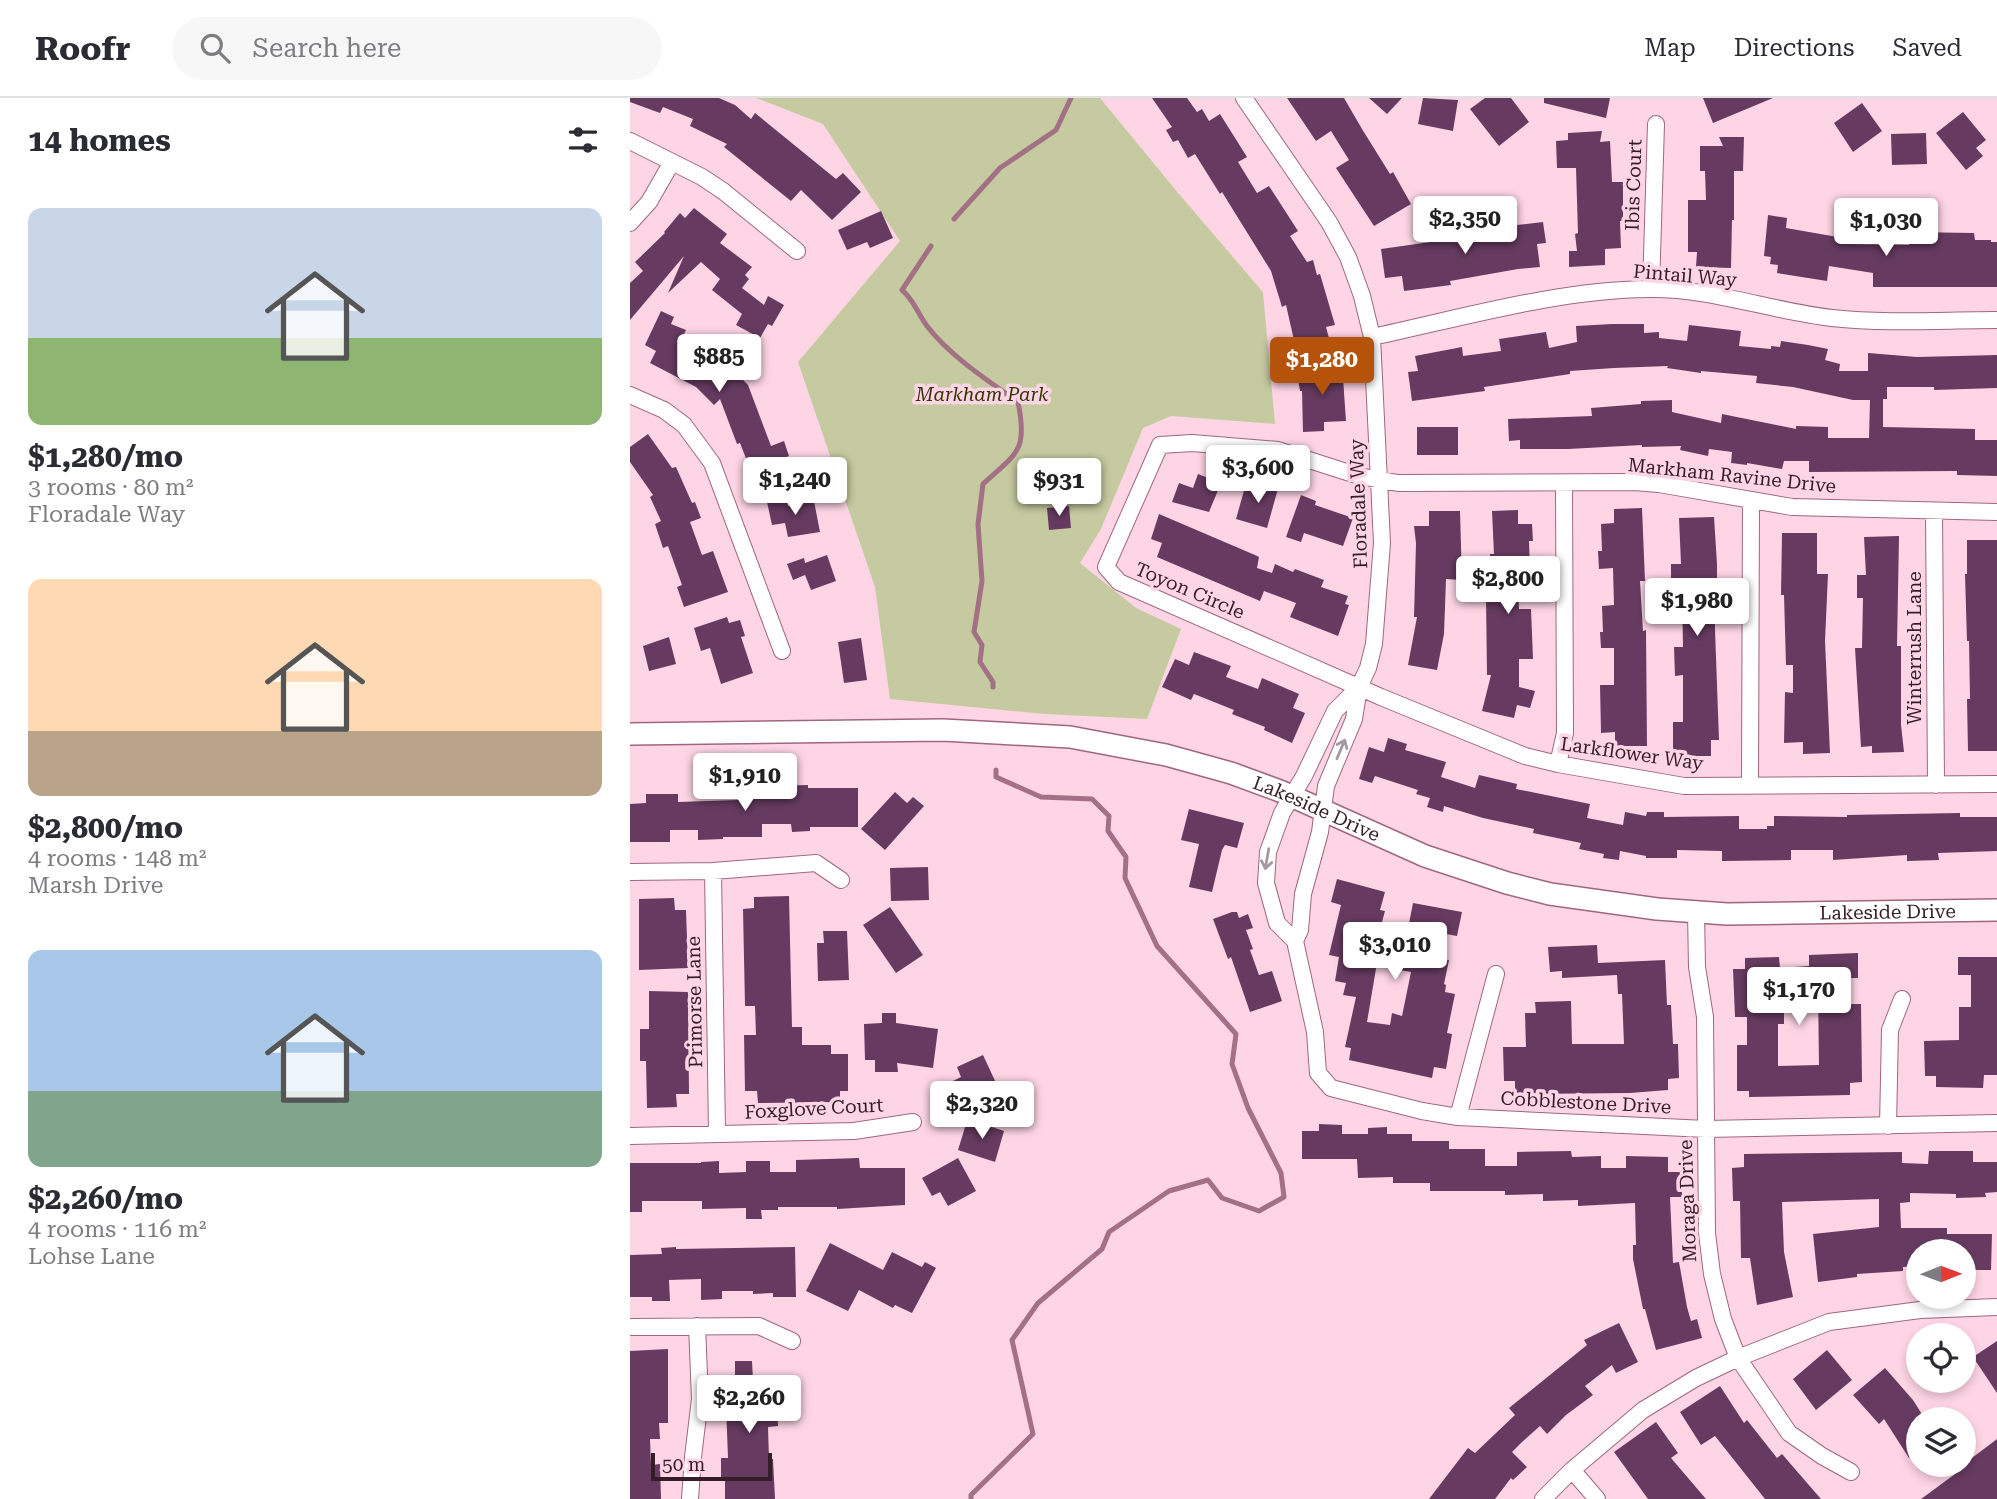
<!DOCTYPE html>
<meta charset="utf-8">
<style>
:root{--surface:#fff;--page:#f7f7f7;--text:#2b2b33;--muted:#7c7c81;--line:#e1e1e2;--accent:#b45309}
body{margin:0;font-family:"Roboto Serif",serif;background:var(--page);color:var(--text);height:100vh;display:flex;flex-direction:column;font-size:26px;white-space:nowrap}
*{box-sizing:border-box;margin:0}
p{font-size:23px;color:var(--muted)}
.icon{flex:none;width:38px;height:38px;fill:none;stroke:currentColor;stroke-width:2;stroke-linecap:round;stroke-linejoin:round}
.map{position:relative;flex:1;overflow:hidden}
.drawer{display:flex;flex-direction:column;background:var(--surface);width:630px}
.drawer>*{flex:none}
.needle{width:46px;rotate:89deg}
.tools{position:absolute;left:1276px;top:1141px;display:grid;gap:14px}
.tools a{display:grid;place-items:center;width:70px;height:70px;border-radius:50%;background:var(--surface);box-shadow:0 4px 10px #0003;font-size:35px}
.scale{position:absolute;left:21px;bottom:18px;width:121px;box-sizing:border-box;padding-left:7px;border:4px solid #351d27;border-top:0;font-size:19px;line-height:24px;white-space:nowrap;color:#351d27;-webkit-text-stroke:5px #fed5e5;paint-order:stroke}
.price{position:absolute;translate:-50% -60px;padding:0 16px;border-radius:7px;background:#fff;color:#222;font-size:23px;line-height:46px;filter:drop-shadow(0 2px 4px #0008)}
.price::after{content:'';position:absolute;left:50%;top:42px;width:21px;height:16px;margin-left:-10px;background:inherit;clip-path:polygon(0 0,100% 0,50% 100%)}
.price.current{background:var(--accent);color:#fff}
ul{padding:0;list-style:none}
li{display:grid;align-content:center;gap:14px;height:371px;padding:0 28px}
li span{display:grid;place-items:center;height:217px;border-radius:14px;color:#555}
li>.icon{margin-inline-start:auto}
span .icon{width:126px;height:126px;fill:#fffc;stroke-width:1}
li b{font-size:30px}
h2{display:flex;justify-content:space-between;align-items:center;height:84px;padding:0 28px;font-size:30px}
header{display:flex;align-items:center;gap:42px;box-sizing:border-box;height:98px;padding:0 35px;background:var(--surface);border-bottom:2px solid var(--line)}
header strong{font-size:33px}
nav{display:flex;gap:38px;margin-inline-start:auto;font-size:24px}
.search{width:490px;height:63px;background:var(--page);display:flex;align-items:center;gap:18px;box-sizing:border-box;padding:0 24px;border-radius:38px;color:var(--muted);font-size:26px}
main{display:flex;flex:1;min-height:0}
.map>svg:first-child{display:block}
</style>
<header>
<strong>Roofr</strong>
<div class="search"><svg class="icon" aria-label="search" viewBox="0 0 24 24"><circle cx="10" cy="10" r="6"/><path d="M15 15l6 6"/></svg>Search here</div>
<nav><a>Map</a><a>Directions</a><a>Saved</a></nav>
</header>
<main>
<section class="drawer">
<h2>14 homes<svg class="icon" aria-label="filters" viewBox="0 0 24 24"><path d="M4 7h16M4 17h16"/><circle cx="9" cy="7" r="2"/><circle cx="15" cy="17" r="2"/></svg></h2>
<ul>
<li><span style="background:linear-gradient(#c9d6e8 60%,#8fb573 0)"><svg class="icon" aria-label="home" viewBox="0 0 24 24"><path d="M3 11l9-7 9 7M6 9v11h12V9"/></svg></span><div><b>$1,280/mo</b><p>3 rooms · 80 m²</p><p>Floradale Way</p></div></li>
<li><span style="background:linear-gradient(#ffd9b3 70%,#b9a48a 0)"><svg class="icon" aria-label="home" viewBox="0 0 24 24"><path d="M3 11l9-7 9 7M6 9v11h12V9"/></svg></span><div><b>$2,800/mo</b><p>4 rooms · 148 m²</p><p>Marsh Drive</p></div></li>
<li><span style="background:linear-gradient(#a9c7e8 65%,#7fa58c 0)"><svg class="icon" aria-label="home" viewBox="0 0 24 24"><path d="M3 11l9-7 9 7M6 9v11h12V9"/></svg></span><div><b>$2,260/mo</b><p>4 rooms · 116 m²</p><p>Lohse Lane</p></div></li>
</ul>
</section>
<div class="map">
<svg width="1367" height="1401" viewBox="0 0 1367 1401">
<rect width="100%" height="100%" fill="#fed5e5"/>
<path fill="#c6caa0" d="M126,0H470L549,96L633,194L645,326L541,318L513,330L471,431L450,465L506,510L551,531L517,621L415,616L260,601L245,489L168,264L270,143L193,26Z"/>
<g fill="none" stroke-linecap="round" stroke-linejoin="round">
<path stroke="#a37085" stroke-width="5" d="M324,121L370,70L426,32L441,0
M301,148L272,192C284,202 288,216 297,228C320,258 357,282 388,304C398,353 387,355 353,386L348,426L352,483L344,534L352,547L350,564L363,584V589
M341,1401V1397L403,1336L382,1242L408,1205L472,1151L479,1134L539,1093L578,1082L592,1100L629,1113L654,1099L651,1075L618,1010L602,966L606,936L527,848L495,780L496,759L478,733L479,718L462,701L411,699L366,679V672"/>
</g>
<path fill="#673b61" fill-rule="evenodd" d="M0,0H89L105,7L121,21L125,15L206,81L213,75L231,94L202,122L171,92L161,103L94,49L97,46L60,28L63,21L33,9L30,15L0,4Z
M522,0H557L567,14L572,11L579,23L590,16L617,59L608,64L627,95L639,88L668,133L660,138L677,164L683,162L687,177L690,176L705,227L696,229L700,244L666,251L656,207L652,209L641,173L592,94L590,96L565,56L558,60L548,42L543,44L536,32L542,29Z
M657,0H714L732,31L760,76L763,74L781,106L744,128L706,70L719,62L701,33L686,43Z
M739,0H772L757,16Z
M793,0L828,2L823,33L788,26Z
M855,0H881L899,24L869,48L840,11Z
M914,0H980L976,20L914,5Z
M1073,0H1143L1083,25Z
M1232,5L1252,33L1223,54L1204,25Z
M1333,14L1356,42L1346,50L1353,58L1336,72L1306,35Z
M972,33L970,44L980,43L982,84H993V123H990L991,150L975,151V167L939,169V153H947L945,136L948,135L946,70H927L926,43L938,42V35Z
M1296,35L1297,66L1262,67L1261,36Z
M1089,39H1114L1113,73H1104V122H1102L1101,170L1066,169L1067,154H1058V102H1076L1075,73H1070V48H1093Z
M64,110L97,136L90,145L122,169L115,177L119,181L112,190L134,207L138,198L154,207L142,228L138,226L130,240L106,227L112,216L82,192L90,181L71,164L38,195L54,158L0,222V185L13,173L5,164L35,135L34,134L50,115L55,120Z
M251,113L263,140L240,150L237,144L217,152L208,132Z
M1138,117L1157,120L1156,130L1219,141L1218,146L1279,147V134L1344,135L1345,142H1361V144H1367V189H1243V175L1199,168L1197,183L1147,175L1148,167L1140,166L1141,159L1134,158Z
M913,124L916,145L907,146L910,169L888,171L820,183L821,187L774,193L772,178L755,180L751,151L836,139L835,135L870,129Z
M31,213L44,219L41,226L56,232L54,236L89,258L118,287L141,348L154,343L159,358L151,361L157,376L126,386L110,345L107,346L90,301L84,307L66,289L20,265L26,253L15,247Z
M982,226H1014V235L1029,234V240L1057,243L1059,227L1111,233L1109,248L1141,251V248L1150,249L1151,243L1178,247L1198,251L1195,262L1210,266L1209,273H1238V255L1287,259L1367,257V290L1304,292V289H1257V301H1253V329L1345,331V342H1367V378L1327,377V373L1179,374V363H1154L1152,371L1117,365V367L1101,365L1102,354L1079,351L1078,358L1050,352L1051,348L1012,349V347L938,351H890V342L879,343L878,321L962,318L961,310L1011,306V303L1042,302V314L1091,325L1092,316L1166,331V328L1198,329V340H1239L1240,302H1223L1163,289L1126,285L1127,278L1071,273V275L1037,270L1038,268L984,270L940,273V276L854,289L855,293L782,303L778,274L788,273L785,258L832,249L833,258L871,253L869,241L916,234L919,250L947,244L946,228Z
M712,266L716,323L694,324V333L673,334L672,293H670L667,274Z
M787,329H828V357H787Z
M18,336L42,370L46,369L62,405L65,404L71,420L60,424L72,457L83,453L98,494L54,509L47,489L52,487L38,448L33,450L25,426L31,423L20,399L23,397L0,364V349Z
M568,376L591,385L579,414L542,404L549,385L563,390Z
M634,383L649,387L637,430L606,421L615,389L631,394Z
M671,397L686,403L685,407L723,420L713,448L674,435L671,444L656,439Z
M156,401L158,408L184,403L190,434L158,439L155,425L142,427L137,404Z
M439,408L441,430L419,432L417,410Z
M1012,410L1015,483H1010L1013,533L1016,532L1017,648H985V634L971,635L970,587H984V550H971L970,534H973L972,508L984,507L983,470L969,471L968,453H972L971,426L984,425V411Z
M888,412V426H902L903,443H899L900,473H887L889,511H901L903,561H889V589L905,593L900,610L887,607L884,620L852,613L861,577H857L856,498L861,497L860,456H864L862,413Z
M799,413H830L832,482L816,481L814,536L807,572L778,567L787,519H784L786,445L784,428H799Z
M529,416L625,457L629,459L627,470L642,475L645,466L663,474L665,471L694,482L691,489L718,498L715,506L719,507L708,538L660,519L666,505L634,493L630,503L527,459L532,445L521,441Z
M1084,419L1087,466V482H1085V532L1089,642H1081V658H1043V624H1053V577L1045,578L1044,549H1053L1052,498H1041V466H1051L1049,420Z
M1152,435H1187V476H1198L1195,543L1200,655L1173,656V644L1154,645L1155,594L1163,595V567H1156L1154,497H1151Z
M1269,438L1267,548H1271V627L1274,654L1242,655V648L1231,649L1225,550H1232L1233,500H1227V477H1236L1234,439Z
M1337,442H1367V653H1338L1337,601H1340L1339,543H1337L1335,476H1337Z
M197,457L206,483L181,492L175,477L163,482L157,466L174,460L175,465Z
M97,519L99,525L110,522L115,538L111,539L123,575L91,586L80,550L71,553L64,530Z
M39,539L46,566L19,573L13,548Z
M231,540L237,582L214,585L208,544Z
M564,554L601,568L596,579L628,591L632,580L669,596L663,610L675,615L662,645L634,632L635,629L602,616L604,612L564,596L561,602L532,589L545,561L559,567Z
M758,640L777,646L775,652L816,664L811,679L845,690L849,677L887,686L886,691L960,706L957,720L993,727L995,714L1016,718L1017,714H1034V719L1109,718V731H1137V728H1144V718L1217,719V717L1330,715V719H1367V753L1308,755L1309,762L1277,763V757L1203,762V752H1161V762L1092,763V753L1047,752V760H1016V758L990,753L989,762L973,760L974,756L949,751L951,745L903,735L904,731L853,720L814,708L813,714L797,709L800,700L786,696L788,692L745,678L742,685L729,681L739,649L754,654Z
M178,687V690H228V729H180V733L162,734L161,726H132V739H93V741L68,742V732H40V744H0V706L16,705V696H48V704L108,702V689Z
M265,694L277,705L283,699L294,708L255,752L231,731Z
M559,711L614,725L607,750L595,747L592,752L582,794L559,789L569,746L551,742Z
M298,769L299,802L261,803L260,770Z
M707,781L755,794L750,812L755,813L749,835H752L737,924L760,927L762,915L772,918L781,874L770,872L783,805L832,814L827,838L816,836L811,861L819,862L814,886L816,887L815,894L825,896L817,935L822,936L816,971L804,969L802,980L719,962L721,950L715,949L726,899L713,897L716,885L705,883L709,859L699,857L711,807L701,804Z
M159,798L162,929H172V947H201V956H218V993H210V1004L128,1005L127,993H115L114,937H126L125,908H115L113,811L124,810V799Z
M44,800L45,812H56L58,870L9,872V801Z
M260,809L293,857L266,875L233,827Z
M602,814H607L609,820L618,816L623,830L616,832L623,851L620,852L629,877L642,873L652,903L620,914L601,859L598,861L583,821Z
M193,833H217L219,882L188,883L187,845H194Z
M967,847L968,865L1035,862L1037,907H1041L1043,946H1048L1049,980L1038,981V992L1000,995L885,996V983H874L873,949H896L895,915H906L905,904L941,903L942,946H994L992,896H988L987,877L932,880V873L920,874L918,849Z
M1228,855V880H1218V906H1231L1232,984L1220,985V997L1119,999V993H1107V947H1117V919H1105L1103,871H1115V860L1149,859L1150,870L1179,868V857ZM1180,887L1188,888L1189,967L1148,968V926H1154V888Z
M1328,859H1367V977H1354L1353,990L1306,989V978H1295L1294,943L1329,942V909H1341V877H1328Z
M19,893L58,894L59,996H46L47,1009L17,1010L16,963H10V931H19Z
M252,915H266V925L308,931L303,970L267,965L268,974H245V962H235L234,926L252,925Z
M353,957L367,987L332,1003L323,983L331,979L327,969Z
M350,1025L374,1033L365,1064L328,1052L336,1026L349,1030Z
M689,1026L712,1027V1036H738V1030L757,1029V1036H782V1043H819V1051H855V1068H887V1054L941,1053L942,1059L971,1058V1070H996V1058L1038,1059V1074H1052V1099H1040L1043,1165L1049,1164L1057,1209L1061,1223L1067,1221L1072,1240L1026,1252L1015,1211H1013L1003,1161V1147H1006L1005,1105L948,1108V1102L913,1103V1096L875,1097V1093H800V1085H763V1079L728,1080L727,1061H672V1033H689Z
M1299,1053H1343V1064H1367V1094L1355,1095L1356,1099L1326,1100V1096L1280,1095V1104L1270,1105L1271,1130H1317V1136H1362L1361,1172H1334V1153H1288V1168L1273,1169V1173L1227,1176V1179L1188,1184L1183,1136L1249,1129V1101L1152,1104L1154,1154L1163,1199L1127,1207L1120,1160H1111L1110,1103H1103L1102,1070L1114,1069V1056L1272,1054V1065L1298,1066Z
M229,1060L230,1070H275V1107L207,1111V1109H148V1112H131L132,1121H116V1110L72,1111V1103H12V1114H0V1065H71V1064L89,1063V1075L116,1074V1063H140V1074H166V1062Z
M328,1060L346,1093L318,1108L310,1094L302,1098L292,1080Z
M200,1145L253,1172L262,1154L292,1169L295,1164L306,1170L282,1215L265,1207L263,1210L229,1192L218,1213L176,1193Z
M46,1149V1151L165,1149L166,1199H143V1195L123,1196V1193H92V1201L71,1202V1181L39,1182L40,1203H22V1199H0V1157L32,1156L31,1150Z
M989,1225L1008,1264L986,1275L982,1267L955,1288L963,1297L936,1317L917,1336L910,1328L892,1344L882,1354L897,1369L883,1382L881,1380L865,1401H799L838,1350L845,1355L885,1317L879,1310L957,1247L954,1242Z
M1367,1243V1295L1343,1259Z
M38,1251V1325H29L30,1341H20L21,1367L30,1366L31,1401H0V1253Z
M1197,1252L1222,1282L1186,1312L1163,1281Z
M105,1263H122L123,1282H147L148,1328L138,1329L139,1361H143L145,1401H95V1380H91V1360H98L95,1282H105Z
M1255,1270L1283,1302L1295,1321H1288V1354L1279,1360L1254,1321L1249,1326L1223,1297Z
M1090,1288L1114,1325L1117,1322L1147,1360L1152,1356L1191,1401H1135L1085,1338L1071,1347L1050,1314Z
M1026,1324L1048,1355L1041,1360L1076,1401H1018L984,1354Z
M1367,1341V1401H1291L1336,1368L1334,1366Z"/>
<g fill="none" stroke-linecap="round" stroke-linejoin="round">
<g stroke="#a0667f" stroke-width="18">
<path id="minor" d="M614,0L699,124L718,159L732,198L742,239L752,445L744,546L738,570L729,589L724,621L696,688L690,734L673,796L670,832L665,843L685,934L688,975L701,990L792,1013L828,1019L1076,1031L1367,1025
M0,43L72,79L93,93L167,153
M0,125L19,104L42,64
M1021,191L1026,26
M742,239C832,220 926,192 1019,191C1081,190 1141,213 1202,220C1257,226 1312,222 1367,222
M0,297L34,312L54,327L82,365L152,553
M1304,413L1306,687
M1367,414L1162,409L1029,386L1004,384L768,385L729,378L648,352L562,345L530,347L476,469L489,484L751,599L895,658L928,666L1054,688L1367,686
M928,666L935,635L934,385
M1120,688L1121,402
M83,773L87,1035
M0,774L83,773L186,765L211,782
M1066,814L1067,869L1075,919L1077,1135L1082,1176L1093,1221L1108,1260L1159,1335L1192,1358L1221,1374
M665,843L647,825L636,785L638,754L652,715L674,678L705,613L729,589
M828,1019L866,876
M1258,1028L1260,932L1272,901
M0,1038L224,1033L283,1024
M0,1229L129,1228L162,1243
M942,1372L967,1401
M60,1401L63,1359L70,1301L67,1228
M913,1401L942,1372L1013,1312L1066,1280L1108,1260L1199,1224L1290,1212L1367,1209"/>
</g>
<g stroke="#a0667f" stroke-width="24">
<g id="tertiary">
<path id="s1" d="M0,636L313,632L440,639L536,657L601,675L650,693L795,758L877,785L920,796L1027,811L1097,816L1367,812"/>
</g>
</g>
<use href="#minor" stroke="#fff" stroke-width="16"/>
<use href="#tertiary" stroke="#fff" stroke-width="21"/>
</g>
<defs><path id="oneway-shaft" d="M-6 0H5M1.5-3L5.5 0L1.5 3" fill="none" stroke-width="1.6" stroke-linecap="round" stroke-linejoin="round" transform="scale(1.75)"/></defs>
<g stroke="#a4999e">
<use href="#oneway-shaft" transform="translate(711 651) rotate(-67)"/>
<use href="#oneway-shaft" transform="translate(637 761) rotate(100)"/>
</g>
<g text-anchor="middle" stroke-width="7" stroke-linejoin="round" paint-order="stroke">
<g font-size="19" fill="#351d27" stroke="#fed5e5">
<text transform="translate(1003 87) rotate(-88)" y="7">Ibis Court</text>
<text transform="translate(1055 177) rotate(5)" y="7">Pintail Way</text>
<text transform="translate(1102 377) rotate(6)" y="7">Markham Ravine Drive</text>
<text transform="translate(728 406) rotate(-92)" y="7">Floradale Way</text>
<text transform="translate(560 492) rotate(23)" y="7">Toyon Circle</text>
<text transform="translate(1284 550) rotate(-90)" y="7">Winterrush Lane</text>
<text transform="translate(1002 655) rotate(8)" y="7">Larkflower Way</text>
<text dy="7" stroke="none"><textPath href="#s1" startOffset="698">Lakeside Drive</textPath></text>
<text dy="7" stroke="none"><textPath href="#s1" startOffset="1286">Lakeside Drive</textPath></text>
<text transform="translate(64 904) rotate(-91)" y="7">Primorse Lane</text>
<text transform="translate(956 1004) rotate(3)" y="7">Cobblestone Drive</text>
<text transform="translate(184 1010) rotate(-3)" y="7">Foxglove Court</text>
<text transform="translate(1057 1103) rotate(-92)" y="7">Moraga Drive</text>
</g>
<g font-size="19" font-style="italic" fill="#333603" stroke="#fed5e5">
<text x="352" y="303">Markham Park</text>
</g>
</g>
</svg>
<div class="tools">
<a><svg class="needle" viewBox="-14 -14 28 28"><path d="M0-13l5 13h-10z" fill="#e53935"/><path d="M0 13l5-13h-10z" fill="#7c7c81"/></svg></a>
<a><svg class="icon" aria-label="locate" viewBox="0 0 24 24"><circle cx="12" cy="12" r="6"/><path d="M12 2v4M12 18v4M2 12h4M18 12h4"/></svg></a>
<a><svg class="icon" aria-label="layers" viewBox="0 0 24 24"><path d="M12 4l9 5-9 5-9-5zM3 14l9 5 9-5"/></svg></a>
</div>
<div class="scale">50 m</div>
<b class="price" style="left:835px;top:158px">$2,350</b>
<b class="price" style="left:1256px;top:160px">$1,030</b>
<b class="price" style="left:89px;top:296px">$885</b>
<b class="price current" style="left:692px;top:299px">$1,280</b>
<b class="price" style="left:628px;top:407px">$3,600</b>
<b class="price" style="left:165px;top:419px">$1,240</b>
<b class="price" style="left:429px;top:420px">$931</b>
<b class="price" style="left:878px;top:518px">$2,800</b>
<b class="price" style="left:1067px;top:540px">$1,980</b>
<b class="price" style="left:115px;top:715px">$1,910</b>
<b class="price" style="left:765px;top:884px">$3,010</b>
<b class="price" style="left:1169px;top:929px">$1,170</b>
<b class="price" style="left:352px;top:1043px">$2,320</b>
<b class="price" style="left:119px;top:1337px">$2,260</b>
</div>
</main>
